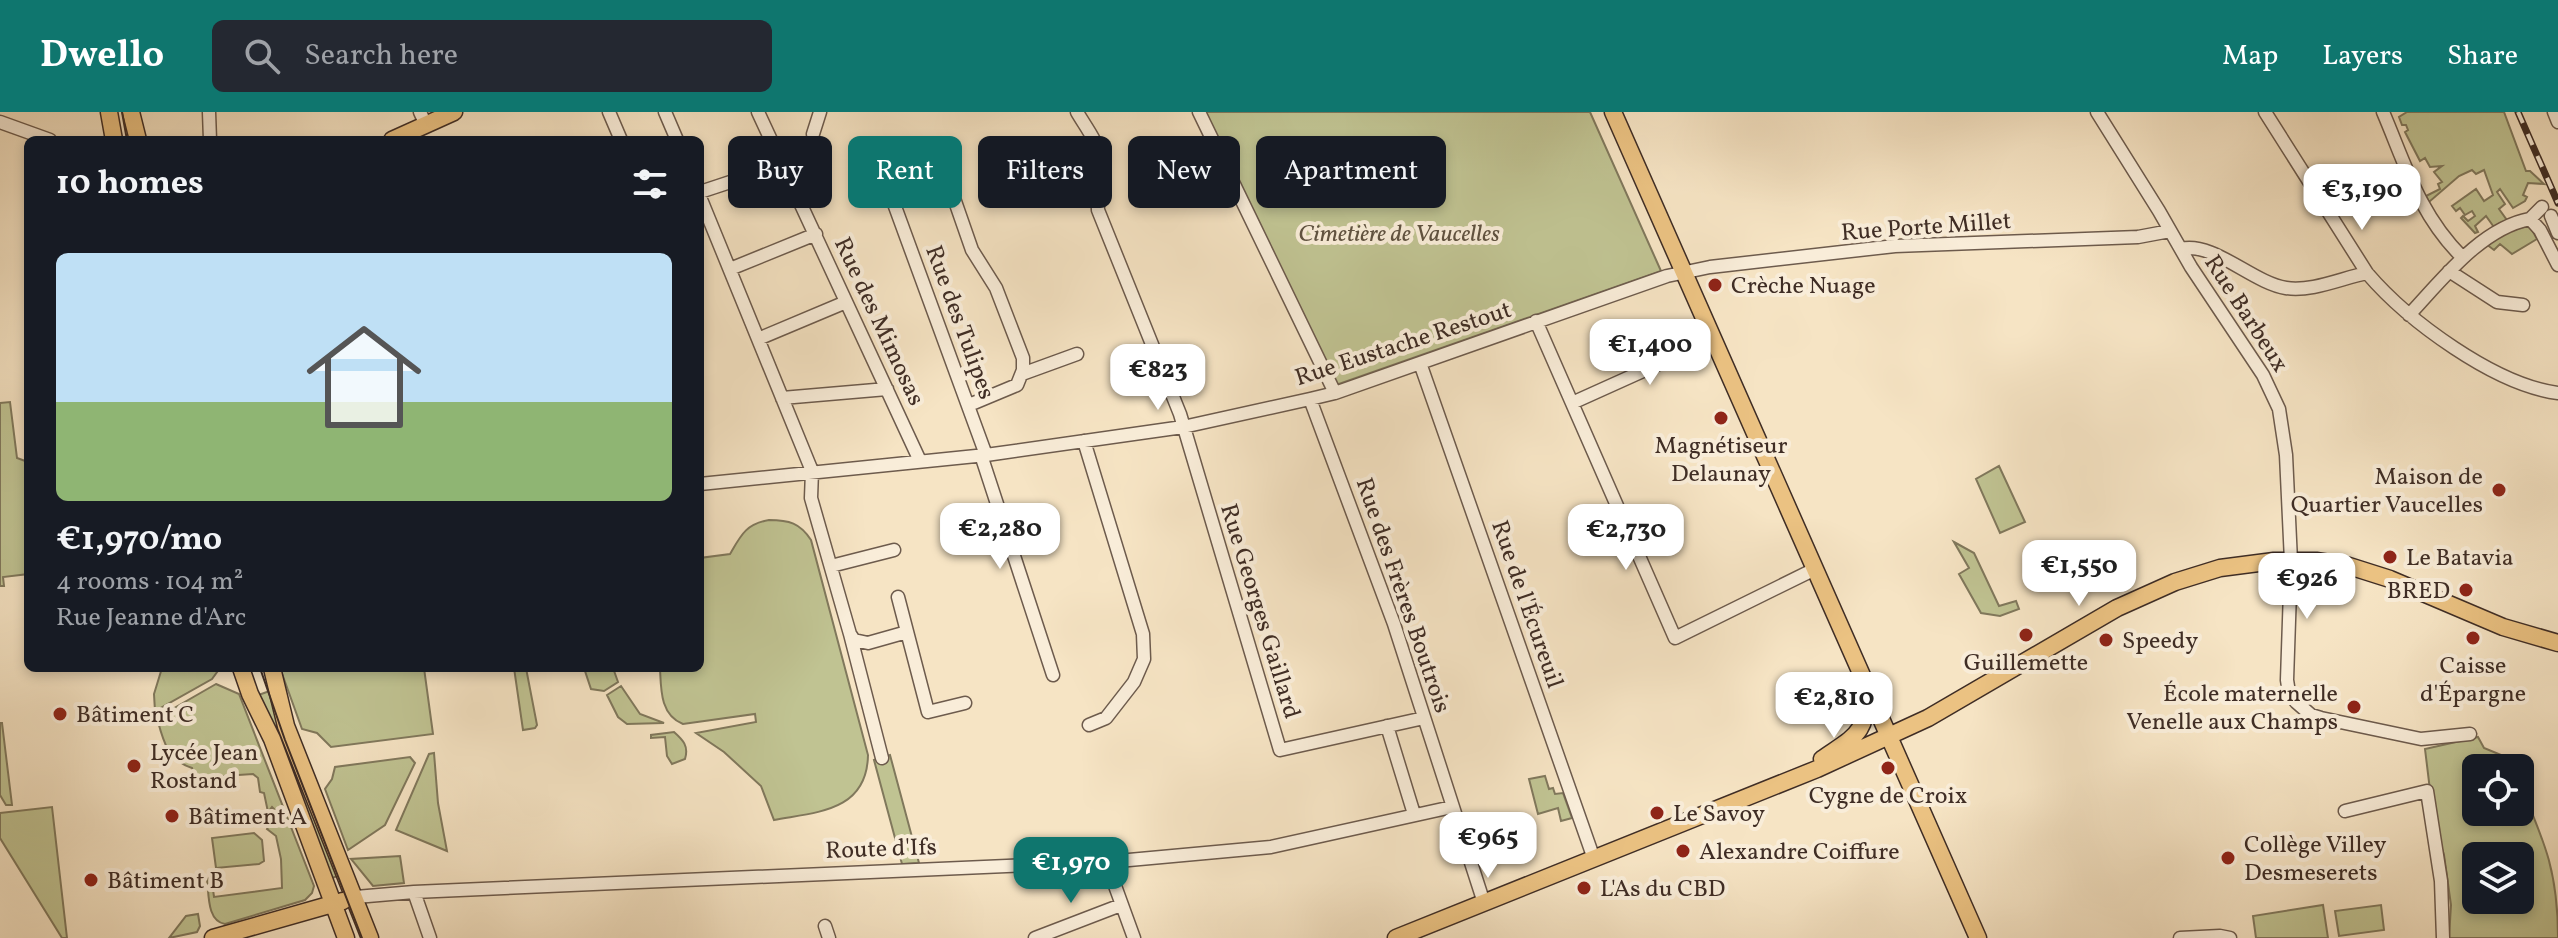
<!DOCTYPE html>
<meta charset="utf-8">
<style>
:root{--surface:#171b24;--page:#242831;--text:#f1f3f6;--muted:#9ea1a6;--line:#363941;--accent:#0f766e}
body{margin:0;font-family:Vollkorn,serif;background:var(--page);color:var(--text);height:100vh;display:flex;flex-direction:column;font-size:30px;white-space:nowrap}
*{box-sizing:border-box;margin:0}
p{font-size:26px;color:var(--muted)}
.icon{flex:none;width:44px;height:44px;fill:none;stroke:currentColor;stroke-width:2;stroke-linecap:round;stroke-linejoin:round}
.map{position:relative;flex:1;overflow:hidden}
.side{position:absolute;left:24px;top:24px;width:680px;height:536px;display:flex;flex-direction:column;background:var(--surface);border-radius:12px;box-shadow:0 4px 12px #0003}
.side>*{flex:none}
.banner{position:absolute;left:728px;top:24px;width:760px;height:72px;display:flex;gap:16px}
.buttons{position:absolute;left:2462px;top:642px;display:grid;gap:16px}
.buttons a{display:grid;place-items:center;width:72px;height:72px;border-radius:12px;background:var(--surface);box-shadow:0 4px 12px #0003;font-size:40px}
.price{position:absolute;translate:-50% -68px;padding:0 18px;border-radius:16px;background:#fff;color:#222;font-size:26px;line-height:52px;filter:drop-shadow(0 2px 4px #0008)}
.price::after{content:'';position:absolute;left:50%;top:48px;width:24px;height:18px;margin-left:-12px;background:inherit;clip-path:polygon(0 0,100% 0,50% 100%)}
.price.on{background:var(--accent);color:#fff}
ul{padding:0;list-style:none}
li{display:grid;align-content:center;gap:16px;height:424px;padding:0 32px}
li+li{border-top:2px solid var(--line)}
li span{display:grid;place-items:center;height:248px;border-radius:12px;color:#555}
li>.icon{margin-inline-start:auto}
span .icon{width:144px;height:144px;fill:#fffc;stroke-width:1}
li b{font-size:34px}
h2{display:flex;justify-content:space-between;align-items:center;height:96px;padding:0 32px;font-size:34px}
.pill{padding:0 28px;border-radius:12px;background:var(--surface);box-shadow:0 4px 12px #0003;font-size:28px;line-height:72px}
.pill.on{background:var(--accent);color:#fff}
header{display:flex;align-items:center;gap:48px;box-sizing:border-box;height:112px;padding:0 40px;background:var(--accent);color:#fff}
header strong{font-size:38px}
nav{display:flex;gap:44px;margin-inline-start:auto;font-size:28px}
.search{width:560px;height:72px;background:var(--page);display:flex;align-items:center;gap:20px;box-sizing:border-box;padding:0 28px;border-radius:12px;color:var(--muted);font-size:30px}
.map>svg:first-child{display:block}
</style>
<header>
<strong>Dwello</strong>
<div class="search"><svg class="icon" aria-label="search" viewBox="0 0 24 24"><circle cx="10" cy="10" r="6"/><path d="M15 15l6 6"/></svg>Search here</div>
<nav><a>Map</a><a>Layers</a><a>Share</a></nav>
</header>
<div class="map">
<svg width="2558" height="826" viewBox="0 0 2558 826">
<rect width="100%" height="100%" fill="#f6e4c4"/>
<filter id="stains"><feTurbulence type="fractalNoise" baseFrequency=".0025" numOctaves="4"/><feColorMatrix values="0 0 0 0 .2 0 0 0 0 .09 0 0 0 0 .02 0 0 0 .5 -.17"/></filter>
<radialGradient id="worn" r=".72"><stop offset=".6" stop-color="#630" stop-opacity="0"/><stop offset="1" stop-color="#630" stop-opacity=".3"/></radialGradient>
<path fill="#c0c392" stroke="#80785c" stroke-width="2" fill-rule="evenodd" d="M1204,0H1590L1661,159L1336,273Z
M2407,0H2504L2526,59H2530L2544,72L2528,71L2523,83L2527,85L2525,89L2513,96L2500,77L2497,80L2505,92L2499,97L2509,111L2496,118L2486,104L2475,114L2478,120L2475,121L2461,106L2463,104L2468,109L2475,104L2472,99L2465,103L2460,96L2456,99L2452,94L2476,77L2484,89L2493,83L2484,58L2476,62L2472,58L2459,64L2429,90L2426,84L2440,77L2438,72L2442,70L2434,60L2442,54L2430,55L2425,46L2420,49L2405,20L2408,18L2406,13H2402L2399,5Z
M2522,112L2530,114L2537,127L2512,142L2500,132L2494,138L2486,132Z
M10,290L17,346L28,350V462L3,465L4,474H0V291Z
M1999,354L2025,410L2000,421L1976,367Z
M769,408C789,408 800,411 811,428L868,643C867,700 816,700 774,708L761,674L724,640L696,621L756,610L755,602L683,612C660,603 661,577 660,556H700V446L730,442C741,423 746,412 769,408Z
M1954,430L1974,441L1999,494L2016,489L2019,497L2000,504L1981,501L1959,462L1969,456Z
M162,556H220L212,567L155,599L154,582Z
M280,556H424L433,622L331,635L317,621L302,617Z
M514,556H526L537,613L535,616L523,618Z
M584,556H613L618,570L604,579L591,577Z
M216,572L239,582L314,774L312,781L305,788L225,812C207,809 209,783 207,767L217,763V768L212,770L214,785L282,776L281,747L276,724L267,717L274,707L272,704L275,698L272,695L268,700L264,681L260,680L258,666L253,662L194,666L192,656C167,648 163,628 157,606Z
M621,574L640,602L664,611L627,612L618,605L607,583Z
M275,577L343,762L327,768L253,585Z
M0,611H2L12,693H6L0,683Z
M674,620C683,628 689,634 685,647L672,652L667,644L665,625L651,626V623Z
M2478,625L2484,636L2501,643V652L2513,656H2476V700H2520V672C2545,731 2558,760 2558,826H2449L2451,793L2444,743L2434,711L2425,637ZM2476,744H2520V788H2476Z
M434,641L438,691L447,739L396,718L429,642Z
M890,643L919,751L902,752L874,648Z
M410,645L415,651L385,713L348,738L325,677L332,667L335,655Z
M1545,664L1549,677L1553,676L1555,682L1563,681L1572,706L1561,709L1558,696L1538,702L1529,667Z
M52,695L67,826H62L0,726V701Z
M254,721L262,728L264,749L259,752L216,756L212,726Z
M400,744L404,771L373,774L351,747Z
M2323,793L2328,826H2256L2253,804Z
M2381,793L2384,818L2339,824L2335,799Z
M198,802L200,814L197,820L169,826L186,804Z"/>
<g fill="none" stroke-linecap="round" stroke-linejoin="round">
<g stroke="#6d5b4d" stroke-width="15">
<path id="minor" d="M209,0L210,28
M420,0L426,13
M609,0L621,28
M665,0L677,28
M758,0L920,349
M1077,0C1085,14 1098,30 1100,46C1103,63 1097,80 1098,98L1180,302L1280,638L1424,606
M1199,0L1335,281
M2097,0L2159,99L2191,155L2263,263L2279,297L2286,343L2291,449L2287,568L2289,581L2296,590L2311,603L2321,606L2421,627L2470,622
M2265,0L2367,161C2408,209 2495,273 2558,281
M2383,0C2406,54 2419,102 2462,145
M2554,0L2558,10
M0,10L50,28
M813,22L820,0
M878,48L986,343
M990,52L1030,38L1040,42L1058,70L1100,57
M890,79C908,73 934,55 949,72L972,138L996,176L1023,246V258L1017,273L969,293
M700,80L782,53
M700,85L812,359L811,386L850,522L854,528L868,531L907,520
M2551,104L2558,121
M2530,107L2542,95
M2181,137C2213,129 2253,171 2286,176C2312,180 2342,166 2367,161
M730,157L816,122
M2449,159L2497,190L2523,193
M2409,203C2441,169 2481,116 2530,107L2540,118L2558,153
M1536,209L1675,526L1815,457
M758,227L846,190
M1420,251L1594,747
M1022,262L1077,242
M782,286L887,277
M1310,287L1394,512L1484,791
M1572,291L1714,227
M1084,329L1143,522L1144,547L1134,570L1106,606L1089,613
M981,343L1053,563
M700,372L986,343L1183,315L1310,287L1335,281L1667,164L1710,155L1895,134L2138,125L2170,119
M831,454L894,438
M898,485L928,600L965,591
M850,522L882,646
M1387,614L1414,702
M2345,699L2427,679L2441,769L2443,826
M1106,749L1134,826
M414,780L430,826
M356,785L414,780L1118,749L1271,735L1452,695
M825,814L829,826
M1035,826L1121,793
M2180,826L2220,824L2230,826"/>
</g>
<g stroke="#3f2d25" stroke-width="19">
<path id="major" d="M109,0L114,28
M131,0L138,28
M1613,0L1978,826
M392,28L454,0
M241,556L250,582L272,627L346,826
M272,556L286,614L370,826
M1822,647C1855,624 1868,622 1866,578
M213,826L343,789
M1396,826L1817,657L1928,606L2117,496L2175,470L2220,456L2274,449H2316L2349,454L2390,467L2503,515L2558,531"/>
</g>
<use href="#minor" stroke="#f9edd9" stroke-width="12"/>
<use href="#major" stroke="#ebc282" stroke-width="16"/>
<path stroke="#3f2d25" stroke-width="2" d="M122,0L127,28
M260,556L285,628L362,826"/>
<g stroke="#3f2d25" stroke-width="7">
<path id="rail" d="M2518,0L2558,91"/>
</g>
<use href="#rail" stroke="#f9edd9" stroke-width="4" stroke-dasharray="12" stroke-linecap="butt"/>
</g>
<g fill="#8f2418" stroke="#f9edd9" stroke-width="3">
<circle cx="1715" cy="173" r="8"/>
<circle cx="1721" cy="306" r="8"/>
<circle cx="2499" cy="378" r="8"/>
<circle cx="2390" cy="445" r="8"/>
<circle cx="2466" cy="478" r="8"/>
<circle cx="2026" cy="523" r="8"/>
<circle cx="2473" cy="526" r="8"/>
<circle cx="2106" cy="528" r="8"/>
<circle cx="2354" cy="595" r="8"/>
<circle cx="60" cy="602" r="8"/>
<circle cx="134" cy="654" r="8"/>
<circle cx="1888" cy="656" r="8"/>
<circle cx="1657" cy="701" r="8"/>
<circle cx="172" cy="704" r="8"/>
<circle cx="1683" cy="739" r="8"/>
<circle cx="2228" cy="746" r="8"/>
<circle cx="91" cy="768" r="8"/>
<circle cx="1584" cy="776" r="8"/>
</g>
<g text-anchor="middle" stroke-width="8" stroke-linejoin="round" paint-order="stroke">
<g font-size="24" fill="#3f2d25" stroke="#f9edd9">
<text transform="translate(1926 114) rotate(-4)" y="8">Rue Porte Millet</text>
<text transform="translate(2247 201) rotate(57)" y="8">Rue Barbeux</text>
<text transform="translate(880 209) rotate(65)" y="8">Rue des Mimosas</text>
<text transform="translate(961 210) rotate(70)" y="8">Rue des Tulipes</text>
<text transform="translate(1403 231) rotate(-18)" y="8">Rue Eustache Restout</text>
<text transform="translate(1404 483) rotate(71)" y="8">Rue des Frères Boutrois</text>
<text transform="translate(1528 492) rotate(71)" y="8">Rue de l'Écureuil</text>
<text transform="translate(1261 499) rotate(73)" y="8">Rue Georges Gaillard</text>
<text transform="translate(881 736) rotate(-2)" y="8">Route d'Ifs</text>
</g>
<g font-size="24" font-style="italic" fill="#5f5240" stroke="#f9edd9">
<text x="1399" y="129">Cimetière de Vaucelles</text>
</g>
<g font-size="24" fill="#3f2d25" stroke="#f9edd9" text-anchor="start">
<text x="1731" y="181">Crèche Nuage</text>
<text x="1721" y="341" text-anchor="middle">Magnétiseur<tspan x="1721" dy="28">Delaunay</tspan></text>
<text x="2483" y="372" text-anchor="end">Maison de<tspan x="2483" dy="28">Quartier Vaucelles</tspan></text>
<text x="2406" y="453">Le Batavia</text>
<text x="2450" y="486" text-anchor="end">BRED</text>
<text x="2122" y="536">Speedy</text>
<text x="2026" y="558" text-anchor="middle">Guillemette</text>
<text x="2473" y="561" text-anchor="middle">Caisse<tspan x="2473" dy="28">d'Épargne</tspan></text>
<text x="2338" y="589" text-anchor="end">École maternelle<tspan x="2338" dy="28">Venelle aux Champs</tspan></text>
<text x="76" y="610">Bâtiment C</text>
<text x="150" y="648">Lycée Jean<tspan x="150" dy="28">Rostand</tspan></text>
<text x="1888" y="691" text-anchor="middle">Cygne de Croix</text>
<text x="1673" y="709">Le Savoy</text>
<text x="188" y="712">Bâtiment A</text>
<text x="2244" y="740">Collège Villey<tspan x="2244" dy="28">Desmeserets</tspan></text>
<text x="1699" y="747">Alexandre Coiffure</text>
<text x="107" y="776">Bâtiment B</text>
<text x="1600" y="784">L'As du CBD</text>
</g>
</g>
<rect width="100%" height="100%" filter="url(#stains)"/>
<rect width="100%" height="100%" fill="url(#worn)"/>
</svg>
<div class="buttons">
<a><svg class="icon" aria-label="locate" viewBox="0 0 24 24"><circle cx="12" cy="12" r="6"/><path d="M12 2v4M12 18v4M2 12h4M18 12h4"/></svg></a>
<a><svg class="icon" aria-label="layers" viewBox="0 0 24 24"><path d="M12 4l9 5-9 5-9-5zM3 14l9 5 9-5"/></svg></a>
</div>
<b class="price" style="left:2362px;top:120px">€3,190</b>
<b class="price" style="left:1650px;top:275px">€1,400</b>
<b class="price" style="left:1158px;top:300px">€823</b>
<b class="price" style="left:1000px;top:459px">€2,280</b>
<b class="price" style="left:1626px;top:460px">€2,730</b>
<b class="price" style="left:2079px;top:496px">€1,550</b>
<b class="price" style="left:2307px;top:509px">€926</b>
<b class="price" style="left:1834px;top:628px">€2,810</b>
<b class="price" style="left:1488px;top:768px">€965</b>
<b class="price on" style="left:1071px;top:793px">€1,970</b>
<div class="banner">
<a class="pill">Buy</a>
<a class="pill on">Rent</a>
<a class="pill">Filters</a>
<a class="pill">New</a>
<a class="pill">Apartment</a>
</div>
<section class="side">
<h2>10 homes<svg class="icon" aria-label="filters" viewBox="0 0 24 24"><path d="M4 7h16M4 17h16"/><circle cx="9" cy="7" r="2"/><circle cx="15" cy="17" r="2"/></svg></h2>
<ul>
<li><span style="background:linear-gradient(#bfe0f5 60%,#8fb573 0)"><svg class="icon" aria-label="home" viewBox="0 0 24 24"><path d="M3 11l9-7 9 7M6 9v11h12V9"/></svg></span><div><b>€1,970/mo</b><p>4 rooms · 104 m²</p><p>Rue Jeanne d'Arc</p></div></li>
</ul>
</section>
</div>
